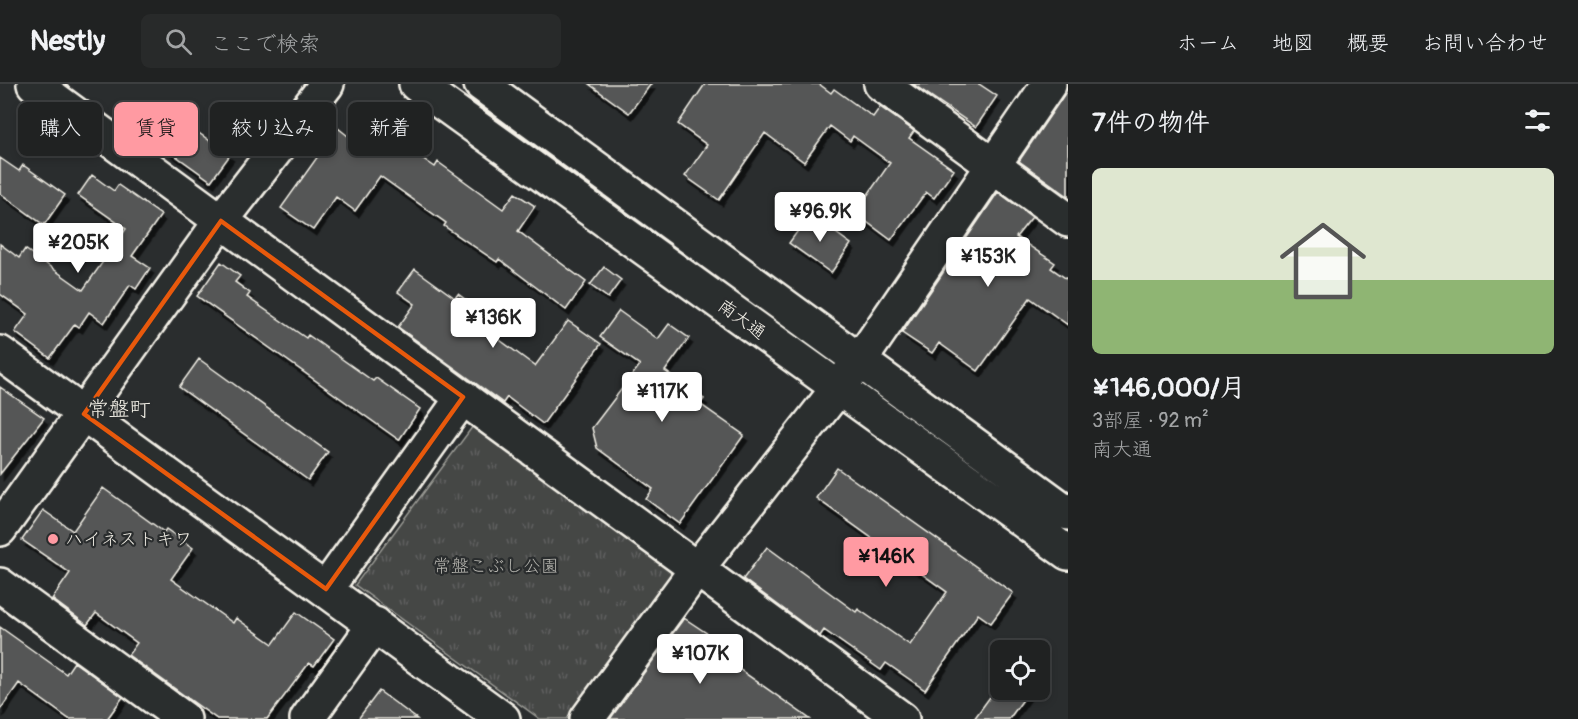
<!DOCTYPE html>
<html lang="ja">
<meta charset="utf-8">
<style>
:root{--surface:#202222;--page:#282a2a;--text:#f1f3f6;--muted:#a2a4a5;--line:#3d3f40;--accent:#ff9aa2}
body{margin:0;font-family:Pangolin,"Klee One",sans-serif;background:var(--page);color:var(--text);height:100vh;display:flex;flex-direction:column;font-size:22px;white-space:nowrap}
*{box-sizing:border-box;margin:0}
p{font-size:20px;color:var(--muted)}
.icon{flex:none;width:33px;height:33px;fill:none;stroke:currentColor;stroke-width:2;stroke-linecap:round;stroke-linejoin:round}
.map{position:relative;flex:1;overflow:hidden}
.side{display:flex;flex-direction:column;background:var(--surface);width:510px}
.side>*{flex:none}
.banner{position:absolute;left:18px;top:18px;width:570px;height:54px;display:flex;gap:12px}
.buttons{position:absolute;left:990px;top:556px;display:grid;gap:12px}
.buttons a{display:grid;place-items:center;width:60px;height:60px;border-radius:9px;background:var(--surface);box-shadow:0 3px 9px #0003,0 0 0 2px var(--line);font-size:30px}
.price{position:absolute;translate:-50% -51px;padding:0 14px;border-radius:6px;background:#fff;color:#222;font-size:20px;line-height:39px;filter:drop-shadow(0 2px 3px #0008)}
.price::after{content:'';position:absolute;left:50%;top:36px;width:18px;height:14px;margin-left:-9px;background:inherit;clip-path:polygon(0 0,100% 0,50% 100%)}
.price.active{background:var(--accent);color:#111}
ul{padding:0;list-style:none}
li{display:grid;align-content:center;gap:12px;height:318px;padding:0 24px}
li+li{border-top:2px solid var(--line)}
li span{display:grid;place-items:center;height:186px;border-radius:9px;color:#555}
li>.icon{margin-inline-start:auto}
span .icon{width:108px;height:108px;fill:#fffc;stroke-width:1}
li b{font-size:26px}
h2{display:flex;justify-content:space-between;align-items:center;height:72px;padding:0 24px;font-size:26px}
.chip{padding:0 21px;border-radius:9px;background:var(--surface);box-shadow:0 3px 9px #0003,0 0 0 2px var(--line);font-size:21px;line-height:54px}
.chip.active{background:var(--accent);color:#111}
header{display:flex;align-items:center;gap:36px;box-sizing:border-box;height:84px;padding:0 30px;background:var(--surface);border-bottom:2px solid var(--line)}
header strong{font-size:28px}
nav{display:flex;gap:33px;margin-inline-start:auto;font-size:21px}
.search{width:420px;height:54px;background:var(--page);display:flex;align-items:center;gap:15px;box-sizing:border-box;padding:0 21px;border-radius:9px;color:var(--muted);font-size:22px}
main{display:flex;flex:1;min-height:0}
.map>svg:first-child{display:block}
</style>
<header>
<strong>Nestly</strong>
<div class="search"><svg class="icon" aria-label="search" viewBox="0 0 24 24"><circle cx="10" cy="10" r="6"/><path d="M15 15l6 6"/></svg>ここで検索</div>
<nav><a>ホーム</a><a>地図</a><a>概要</a><a>お問い合わせ</a></nav>
</header>
<main>
<div class="map">
<svg width="1068" height="635" viewBox="0 0 1068 635">
<defs>
<pattern id="grass-tufts" width="24" height="20" patternUnits="userSpaceOnUse" patternTransform="scale(1.5)"><rect width="24" height="20" fill="#444645"/><path d="M3 7l-1-3M5 7V3M7 7l1-3M15 17l-1-3M17 17v-4M19 17l1-3" fill="none" stroke="#606160"/></pattern>
<filter id="shadow"><feDropShadow dx="3.5" dy="6" stdDeviation="0" flood-color="#0009"/></filter>
</defs>
<rect width="100%" height="100%" fill="#2a2d2e"/>
<filter id="ink" filterUnits="userSpaceOnUse"><feTurbulence type="fractalNoise" baseFrequency=".0167" numOctaves="2"/><feDisplacementMap in="SourceGraphic" scale="12" xChannelSelector="R" yChannelSelector="G"/><feConvolveMatrix kernelMatrix="1 2 1 2 8 2 1 2 1" color-interpolation-filters="sRGB"/></filter>
<g filter="url(#ink)">
<path fill="url(#grass-tufts)" stroke="#9c9c96" stroke-width="1.5" d="M473,342L677,492L567,635H540L355,501Z"/>
<path fill="#555756" stroke="#f4f1e8" stroke-width="1.5" filter="url(#shadow)" d="M589,0H651L629,29Z
M705,0H819L831,9L834,5L873,33L880,23L914,47L909,54L954,86L934,114L926,108L891,156L855,129L890,79L853,52L850,57L830,42L804,78L765,49L719,116L685,92L707,61L678,40Z
M913,0H979L997,12L976,43Z
M1068,0V112L1019,77L1064,11Z
M376,35L396,49L393,54L435,83L438,78L503,125L515,109L535,122L518,147L586,198L566,226L499,175L497,178L444,142L446,139L380,92L355,127L336,113L313,146L281,124L338,44L358,60Z
M183,38L230,71L211,97L165,64Z
M0,74L19,87L23,81L65,111L44,141L0,109Z
M92,91L114,107L118,101L161,131L132,172L150,184L136,205L130,201L104,239L89,228L79,243L75,240L50,274L15,248L28,230L0,210V160L19,174L25,165L83,206L126,145L78,111Z
M998,108L1032,133L1016,153L1055,179L1051,184L1068,196V241L1030,214L978,287L939,259L932,269L902,249Z
M810,130L851,160L831,189L789,159Z
M221,178L240,192L235,198L250,209L247,213L306,254L308,251L373,297L376,294L420,325L399,356L197,212Z
M604,183L621,196L608,214L590,201Z
M415,185L455,214L458,210L492,235L485,245L535,282L568,237L601,260L543,340L507,313L503,319L398,243L415,220L398,208Z
M619,227L658,255L669,240L689,254L665,287L704,315L700,320L744,351L680,440L646,415L653,405L597,364L592,344L640,281L600,253Z
M199,275L328,368L308,396L179,303Z
M0,303L44,334L0,390Z
M837,384L1013,509L991,539L978,530L925,606L886,579L881,586L824,546L820,552L743,495L767,463L856,528L858,525L910,561L947,508L816,414Z
M103,404L164,448L166,445L193,464L171,495L233,539L236,534L273,560L296,528L334,555L314,582L309,579L267,635H217L128,571L137,559L96,529L87,541L52,515L70,489L22,456L43,426L73,447Z
M684,534L729,564L722,573L810,635H610Z
M0,543L66,590L74,578L123,613L107,635H69L19,599L0,626Z
M995,606H1030L1009,635H974Z
M379,607L417,635H358Z"/>
<g fill="none" stroke-linecap="round" stroke-linejoin="round">
<g stroke="#f4f1e8" stroke-width="38">
<path id="minor" d="M34,0L902,635
M416,0L1068,469
M481,0L1068,429
M881,0L1068,136
M0,269L503,635
M0,445L221,137L327,0
M0,501L184,635
M326,505L463,313
M307,635L375,540
M587,635L696,486L861,275L1049,0"/>
</g>
<use href="#minor" stroke="#2a2d2e" stroke-width="33"/>
</g>
</g>
<path fill="none" stroke="#e8590c" stroke-width="4.5" stroke-linejoin="round" d="M221,137L463,313L326,505L84,330Z"/>
<circle fill="#ff9aa2" stroke="#2a2d2e" stroke-width="2" cx="53" cy="455" r="6"/>
<g text-anchor="middle" stroke-width="4.5" stroke-linejoin="round" paint-order="stroke">
<g font-size="18" fill="#f4f1e8" stroke="#2a2d2e">
<text transform="translate(742 235) rotate(36)" y="6">南大通</text>
</g>
<g font-size="18" fill="#f4f1e8" stroke="#2a2d2e" text-anchor="start">
<text x="65" y="461">ハイネストキワ</text>
</g>
<g font-size="18" fill="#b6b5af" stroke="#2a2d2e">
<text x="496" y="488">常盤こぶし公園</text>
</g>
<g font-size="21" fill="#f4f1e8" stroke="#2a2d2e">
<text x="119" y="332">常盤町</text>
</g>
</g>
</svg>
<div class="buttons">
<a><svg class="icon" aria-label="locate" viewBox="0 0 24 24"><circle cx="12" cy="12" r="6"/><path d="M12 2v4M12 18v4M2 12h4M18 12h4"/></svg></a>
</div>
<b class="price" style="left:820px;top:159px">¥96.9K</b>
<b class="price" style="left:78px;top:190px">¥205K</b>
<b class="price" style="left:988px;top:204px">¥153K</b>
<b class="price" style="left:493px;top:265px">¥136K</b>
<b class="price" style="left:662px;top:339px">¥117K</b>
<b class="price active" style="left:886px;top:504px">¥146K</b>
<b class="price" style="left:700px;top:601px">¥107K</b>
<div class="banner">
<a class="chip">購入</a>
<a class="chip active">賃貸</a>
<a class="chip">絞り込み</a>
<a class="chip">新着</a>
</div>
</div>
<section class="side">
<h2>7件の物件<svg class="icon" aria-label="filters" viewBox="0 0 24 24"><path d="M4 7h16M4 17h16"/><circle cx="9" cy="7" r="2"/><circle cx="15" cy="17" r="2"/></svg></h2>
<ul>
<li><span style="background:linear-gradient(#dfe7d0 60%,#8fb573 0)"><svg class="icon" aria-label="home" viewBox="0 0 24 24"><path d="M3 11l9-7 9 7M6 9v11h12V9"/></svg></span><div><b>¥146,000/月</b><p>3部屋 · 92 m²</p><p>南大通</p></div></li>
</ul>
</section>
</main>
